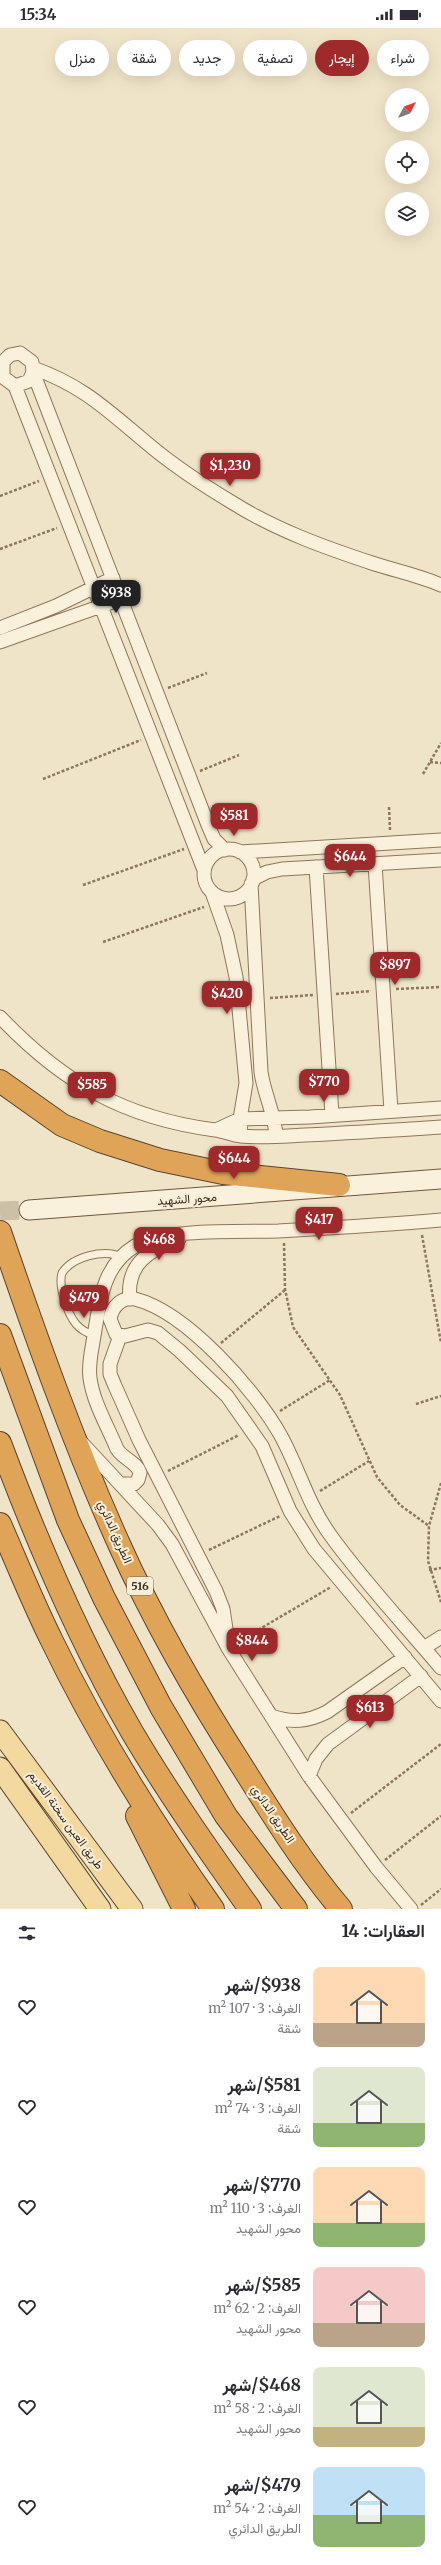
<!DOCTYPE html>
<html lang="ar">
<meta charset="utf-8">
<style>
:root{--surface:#fff;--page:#f7f7f7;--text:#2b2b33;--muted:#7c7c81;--accent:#9e2a2b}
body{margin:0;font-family:Merriweather,Vazirmatn,serif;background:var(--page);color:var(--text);direction:rtl;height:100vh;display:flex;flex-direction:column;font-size:15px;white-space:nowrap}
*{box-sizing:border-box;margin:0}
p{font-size:13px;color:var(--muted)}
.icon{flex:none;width:22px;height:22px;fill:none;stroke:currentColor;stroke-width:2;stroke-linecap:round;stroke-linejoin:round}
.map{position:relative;height:1881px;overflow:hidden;direction:ltr}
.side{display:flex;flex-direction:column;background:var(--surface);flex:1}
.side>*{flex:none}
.hud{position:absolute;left:12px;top:12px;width:417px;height:36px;direction:rtl;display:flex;gap:8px}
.needle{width:26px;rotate:49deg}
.fabs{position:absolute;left:385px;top:60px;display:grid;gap:8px}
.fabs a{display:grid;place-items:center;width:44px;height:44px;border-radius:50%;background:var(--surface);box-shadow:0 4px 16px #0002;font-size:20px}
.price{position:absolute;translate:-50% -34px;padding:0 9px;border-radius:8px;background:var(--accent);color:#fff;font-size:13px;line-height:26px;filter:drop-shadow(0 1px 2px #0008)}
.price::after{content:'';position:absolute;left:50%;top:24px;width:12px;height:9px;margin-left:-6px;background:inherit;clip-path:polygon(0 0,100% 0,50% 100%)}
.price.on{background:#222;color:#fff}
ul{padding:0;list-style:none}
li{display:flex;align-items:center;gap:12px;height:100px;padding:0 16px}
li span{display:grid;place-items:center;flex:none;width:112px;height:80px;border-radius:8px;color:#555}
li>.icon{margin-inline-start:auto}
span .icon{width:48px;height:48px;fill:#fffc;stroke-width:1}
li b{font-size:17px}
h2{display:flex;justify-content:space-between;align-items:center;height:48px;padding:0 16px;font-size:17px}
.pill{padding:0 14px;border-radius:18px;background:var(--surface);box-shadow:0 4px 16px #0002;font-size:14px;line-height:36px}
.pill.on{background:var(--accent);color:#fff}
.status{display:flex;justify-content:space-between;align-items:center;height:28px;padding:0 20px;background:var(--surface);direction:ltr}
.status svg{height:11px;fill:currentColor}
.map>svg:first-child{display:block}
</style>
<div class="status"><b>15:34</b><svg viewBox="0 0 49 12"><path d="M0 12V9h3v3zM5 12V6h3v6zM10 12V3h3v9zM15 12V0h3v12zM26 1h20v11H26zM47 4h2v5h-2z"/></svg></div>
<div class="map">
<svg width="441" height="1881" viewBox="0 0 441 1881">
<rect width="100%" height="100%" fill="#f0e4c8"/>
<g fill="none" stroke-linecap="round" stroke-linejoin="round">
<path stroke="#ccc0a6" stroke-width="19" stroke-dasharray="19 10" stroke-linecap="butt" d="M0,1183L29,1182"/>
<g stroke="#8d765c" stroke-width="9">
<path id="lane" d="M94,1307C87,1305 81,1302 76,1296C67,1285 58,1258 62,1245C73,1228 104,1221 122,1229"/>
</g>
<g stroke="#8d765c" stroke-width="15">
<path id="street" d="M33,340C84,358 108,383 148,416C174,438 203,457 233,475C276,502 326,520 375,536C397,543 420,548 441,557
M33,344L208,797L214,811L225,822
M15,358L29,353L33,344L32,334L20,325L10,327L3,334V349L15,358L204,842
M0,600L56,578L113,550
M0,614L121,571
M204 846a25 25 0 1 1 50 0a25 25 0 1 1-50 0Z
M240,824L441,812
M375,836L391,1083
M316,839L332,1087
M253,851L267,844L282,841L441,832
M251,856L261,1044C264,1066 275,1086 276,1108
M212,864L227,907L236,949L246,1055L240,1091L241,1108
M0,989C63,1055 124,1090 215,1102C224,1103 232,1107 241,1108C262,1110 284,1108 305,1107C350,1105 396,1102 441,1099
M216,1102L240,1091L310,1089L441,1080
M130,1271C126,1236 149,1222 179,1211
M120,1308L110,1336V1346L115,1358L139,1412L216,1563L223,1581L228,1614
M82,1415L158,1497L172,1516L228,1620L309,1748L376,1839L411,1881
M120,1456H134L138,1452L140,1445C137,1434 123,1431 117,1421C108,1399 93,1374 90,1350C88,1336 92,1321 94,1308C100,1274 102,1238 135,1218C165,1200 241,1204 278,1203C332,1200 387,1197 441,1192
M424,1620L441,1609
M441,1640C404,1596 364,1554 331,1508C308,1477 299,1441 281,1408C256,1363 187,1284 135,1271C122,1268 112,1279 110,1291L116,1306L125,1308L148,1302L158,1305L180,1323L227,1368L262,1418L290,1483L314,1521L441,1673
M271,1688C292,1695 307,1694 327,1684L405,1629
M309,1748L316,1731L328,1716L421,1648"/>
</g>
<g stroke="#6f573f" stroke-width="21">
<path id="secondary" d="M29,1182L441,1151"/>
</g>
<g stroke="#5b4430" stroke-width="23">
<path id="primary" d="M0,1703L132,1881
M0,1740L100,1881"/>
</g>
<g stroke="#5b4430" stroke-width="24">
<path id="highway" d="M0,1053L62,1097L100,1113L160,1132L223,1145L339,1157
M0,1204C36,1309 73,1414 119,1516C154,1594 198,1670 245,1743C273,1788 306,1840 341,1881
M0,1307L68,1492L104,1570L161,1679L226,1788L296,1881
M0,1415C37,1514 79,1612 132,1704C168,1765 209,1823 250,1881
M0,1496C17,1535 33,1575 52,1613C97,1706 153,1796 213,1881
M137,1788L184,1881"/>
</g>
<path stroke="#8d765c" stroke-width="2.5" stroke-dasharray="3 2" stroke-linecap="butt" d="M0,468L39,453
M0,521L57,500
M168,660L207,645
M430,734L441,735
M200,743L239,727
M423,746L441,715
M43,751L141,712
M389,779L390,802
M83,857L184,821
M103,914L204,879
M396,961L441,959
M336,966L371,963
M270,970L313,967
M422,1207L441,1315
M284,1215L285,1261L293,1299L340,1367L377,1449L400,1477L429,1498
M221,1315L285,1262
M416,1376L441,1368
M280,1383L330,1352
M168,1443L239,1407
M441,1455L429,1498L428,1533L441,1574
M320,1463L369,1433
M209,1522L280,1488
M429,1542L441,1540
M241,1612L331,1559
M351,1785L441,1716
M385,1832L441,1788
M421,1877L441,1861"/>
<use href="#lane" stroke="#faf1dc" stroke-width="7"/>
<use href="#street" stroke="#faf1dc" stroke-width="13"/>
<use href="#secondary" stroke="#faf1dc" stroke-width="19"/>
<use href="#primary" stroke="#f3d9a0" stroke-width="21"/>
<use href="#highway" stroke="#e0a458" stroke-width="22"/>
</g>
<g text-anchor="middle" stroke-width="4" stroke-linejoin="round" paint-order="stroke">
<rect fill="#f7eed8" stroke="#756857" stroke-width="1" x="127" y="1549" width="26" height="18" rx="3"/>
<g font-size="11" font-weight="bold" fill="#3d2e20">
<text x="140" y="1562">516</text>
</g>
<g font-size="12" fill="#3d2e20" stroke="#f7eed8">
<text transform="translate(187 1171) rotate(-4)" y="4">محور الشهيد</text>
<text transform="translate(115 1504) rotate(66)" y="4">الطريق الدائري</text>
<text transform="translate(273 1786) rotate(56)" y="4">الطريق الدائري</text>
<text transform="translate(66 1792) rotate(54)" y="4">طريق العين سخنة القديم</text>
</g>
</g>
</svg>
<div class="fabs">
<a><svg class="needle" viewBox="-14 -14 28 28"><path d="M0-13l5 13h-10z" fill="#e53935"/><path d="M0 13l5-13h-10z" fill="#7c7c81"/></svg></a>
<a><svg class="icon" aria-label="locate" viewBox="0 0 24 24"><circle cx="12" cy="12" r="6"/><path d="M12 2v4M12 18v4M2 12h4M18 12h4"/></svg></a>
<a><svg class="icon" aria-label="layers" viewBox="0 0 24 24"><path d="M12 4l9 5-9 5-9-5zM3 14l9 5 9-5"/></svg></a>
</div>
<b class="price" style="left:230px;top:459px">$1,230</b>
<b class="price on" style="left:116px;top:586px">$938</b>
<b class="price" style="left:234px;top:809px">$581</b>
<b class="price" style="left:350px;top:850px">$644</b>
<b class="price" style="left:395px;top:958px">$897</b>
<b class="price" style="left:227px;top:987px">$420</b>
<b class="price" style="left:324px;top:1075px">$770</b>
<b class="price" style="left:92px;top:1078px">$585</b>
<b class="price" style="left:234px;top:1152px">$644</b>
<b class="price" style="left:319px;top:1213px">$417</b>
<b class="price" style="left:159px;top:1233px">$468</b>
<b class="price" style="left:84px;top:1291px">$479</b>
<b class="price" style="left:252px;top:1634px">$844</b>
<b class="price" style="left:370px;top:1701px">$613</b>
<div class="hud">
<a class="pill">شراء</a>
<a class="pill on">إيجار</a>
<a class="pill">تصفية</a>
<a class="pill">جديد</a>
<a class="pill">شقة</a>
<a class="pill">منزل</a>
</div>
</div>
<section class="side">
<h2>العقارات: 14<svg class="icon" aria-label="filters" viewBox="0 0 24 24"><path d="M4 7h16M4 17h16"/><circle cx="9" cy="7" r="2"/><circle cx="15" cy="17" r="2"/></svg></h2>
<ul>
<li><span style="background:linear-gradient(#ffd9b3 70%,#b9a48a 0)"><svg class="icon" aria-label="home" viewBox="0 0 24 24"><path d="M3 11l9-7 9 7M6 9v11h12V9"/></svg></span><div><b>$938/شهر</b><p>الغرف: 3 · 107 m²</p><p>شقة</p></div><svg class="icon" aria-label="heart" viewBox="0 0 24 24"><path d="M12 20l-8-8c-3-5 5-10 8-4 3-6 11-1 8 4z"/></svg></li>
<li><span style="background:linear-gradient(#dfe7d0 70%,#8fb573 0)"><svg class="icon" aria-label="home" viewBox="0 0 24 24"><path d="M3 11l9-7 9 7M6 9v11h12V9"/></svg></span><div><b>$581/شهر</b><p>الغرف: 3 · 74 m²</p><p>شقة</p></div><svg class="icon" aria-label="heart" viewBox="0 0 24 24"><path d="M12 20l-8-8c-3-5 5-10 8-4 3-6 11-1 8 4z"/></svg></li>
<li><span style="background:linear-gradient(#ffd9b3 70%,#8fb573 0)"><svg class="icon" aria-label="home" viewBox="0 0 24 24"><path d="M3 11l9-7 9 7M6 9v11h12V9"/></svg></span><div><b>$770/شهر</b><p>الغرف: 3 · 110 m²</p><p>محور الشهيد</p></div><svg class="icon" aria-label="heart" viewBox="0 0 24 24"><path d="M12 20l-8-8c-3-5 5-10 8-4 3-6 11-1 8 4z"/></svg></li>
<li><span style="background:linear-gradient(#f6c9c9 70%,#b9a48a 0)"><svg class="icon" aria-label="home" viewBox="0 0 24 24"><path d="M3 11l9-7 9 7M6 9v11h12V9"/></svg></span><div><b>$585/شهر</b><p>الغرف: 2 · 62 m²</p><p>محور الشهيد</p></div><svg class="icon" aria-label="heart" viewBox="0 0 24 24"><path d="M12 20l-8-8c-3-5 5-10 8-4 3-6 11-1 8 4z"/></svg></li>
<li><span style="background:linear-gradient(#dfe7d0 75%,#c2b280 0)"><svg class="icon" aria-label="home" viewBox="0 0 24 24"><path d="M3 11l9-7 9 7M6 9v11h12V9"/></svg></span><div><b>$468/شهر</b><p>الغرف: 2 · 58 m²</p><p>محور الشهيد</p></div><svg class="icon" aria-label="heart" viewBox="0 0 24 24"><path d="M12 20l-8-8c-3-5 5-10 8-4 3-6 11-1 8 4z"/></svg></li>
<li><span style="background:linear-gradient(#bfe0f5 60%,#8fb573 0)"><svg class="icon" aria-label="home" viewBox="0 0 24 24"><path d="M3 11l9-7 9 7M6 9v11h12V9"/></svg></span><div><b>$479/شهر</b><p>الغرف: 2 · 54 m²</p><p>الطريق الدائري</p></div><svg class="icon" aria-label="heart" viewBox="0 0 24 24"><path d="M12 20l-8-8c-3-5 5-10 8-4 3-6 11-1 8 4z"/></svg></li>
</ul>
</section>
